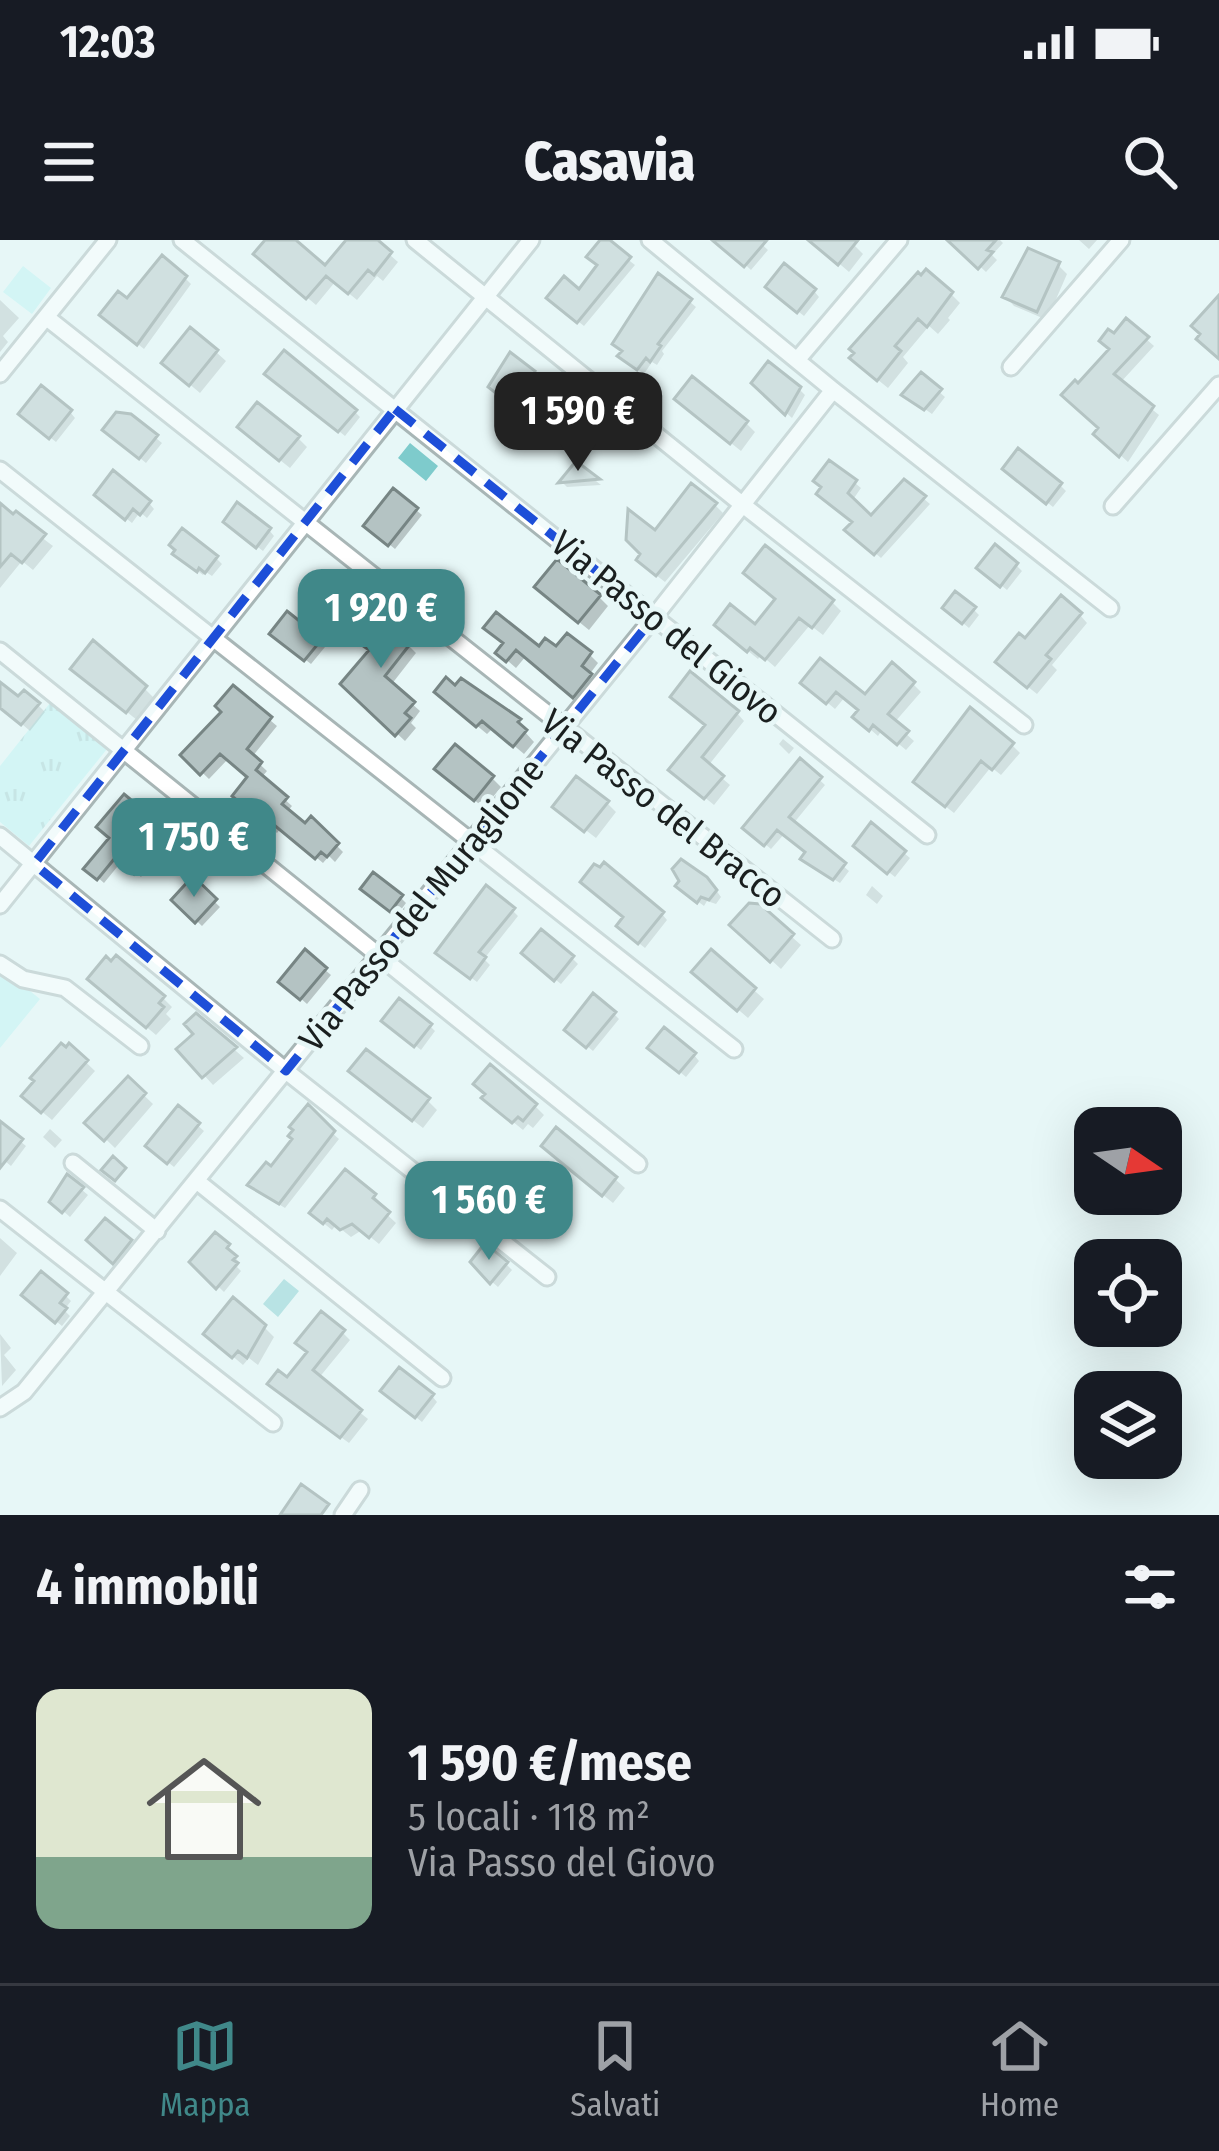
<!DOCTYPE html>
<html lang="it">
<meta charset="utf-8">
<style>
:root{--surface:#171b24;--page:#20242c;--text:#f1f3f6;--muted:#9ea1a6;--line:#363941;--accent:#408889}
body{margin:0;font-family:"Fira Sans Condensed",sans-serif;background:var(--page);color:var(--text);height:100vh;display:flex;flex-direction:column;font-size:45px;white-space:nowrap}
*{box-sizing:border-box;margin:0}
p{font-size:39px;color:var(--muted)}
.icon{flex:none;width:66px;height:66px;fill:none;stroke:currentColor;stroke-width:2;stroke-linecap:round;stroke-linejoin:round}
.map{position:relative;height:1275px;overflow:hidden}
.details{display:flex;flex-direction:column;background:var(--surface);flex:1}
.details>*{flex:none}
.needle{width:78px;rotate:103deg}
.tools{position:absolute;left:1074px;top:867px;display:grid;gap:24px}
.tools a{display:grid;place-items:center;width:108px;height:108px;border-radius:24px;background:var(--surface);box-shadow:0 12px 48px #0002;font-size:60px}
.price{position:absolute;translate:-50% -102px;padding:0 27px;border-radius:24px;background:var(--accent);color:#fff;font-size:39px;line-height:78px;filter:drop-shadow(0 3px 6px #0008)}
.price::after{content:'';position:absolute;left:50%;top:72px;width:36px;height:27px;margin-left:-18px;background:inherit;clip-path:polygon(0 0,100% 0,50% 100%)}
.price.on{background:#222;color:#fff}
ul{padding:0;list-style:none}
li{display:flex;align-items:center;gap:36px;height:300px;padding:0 36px}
li span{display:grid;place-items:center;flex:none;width:336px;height:240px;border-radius:24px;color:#555}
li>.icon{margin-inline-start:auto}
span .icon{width:144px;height:144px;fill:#fffc;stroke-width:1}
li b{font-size:51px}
h2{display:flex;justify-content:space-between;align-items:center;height:144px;padding:0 36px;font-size:51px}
.status{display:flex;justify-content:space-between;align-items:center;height:84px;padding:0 60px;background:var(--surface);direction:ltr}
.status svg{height:33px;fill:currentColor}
header{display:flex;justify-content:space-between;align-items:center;height:156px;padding:0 36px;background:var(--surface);font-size:54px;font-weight:800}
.menu{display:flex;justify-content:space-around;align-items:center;height:168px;border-top:3px solid var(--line);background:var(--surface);font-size:33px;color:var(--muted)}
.menu a{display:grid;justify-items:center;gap:6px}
.menu .on{color:var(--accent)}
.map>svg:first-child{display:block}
</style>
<div class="status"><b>12:03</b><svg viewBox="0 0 49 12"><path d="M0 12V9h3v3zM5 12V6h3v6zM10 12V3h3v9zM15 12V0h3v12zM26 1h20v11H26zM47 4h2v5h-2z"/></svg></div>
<header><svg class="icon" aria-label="menu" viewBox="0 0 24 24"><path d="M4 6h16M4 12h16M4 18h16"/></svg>Casavia<svg class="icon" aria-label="search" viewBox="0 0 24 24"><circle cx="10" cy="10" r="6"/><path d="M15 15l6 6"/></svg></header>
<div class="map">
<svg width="1219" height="1275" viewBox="0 0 1219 1275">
<defs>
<pattern id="park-tufts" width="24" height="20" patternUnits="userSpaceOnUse" patternTransform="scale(3)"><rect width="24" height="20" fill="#baf2f2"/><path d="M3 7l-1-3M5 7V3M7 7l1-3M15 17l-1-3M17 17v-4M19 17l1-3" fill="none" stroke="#9fcfcf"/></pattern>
</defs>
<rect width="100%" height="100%" fill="#e7f7f7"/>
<path fill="#baf2f2" d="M23,26L51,48L32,74L3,52Z
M0,727L40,759L0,808Z"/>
<path fill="url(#park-tufts)" d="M50,463L107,509L29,606L0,582V526Z"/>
<path fill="#7ecbcc" d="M410,203L438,226L426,241L398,218Z
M284,1039L299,1051L278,1077L263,1064Z"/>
<path fill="#0003" d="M269,0H291L326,29L349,0H373L398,22L383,41L377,36L357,60L335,42L316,65L265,22Z
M603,0L635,25L584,86L556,64L580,53L600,26Z
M719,0H757L768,10L751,30Z
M812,0H860L855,6L863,14L849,32Z
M961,0H1000L1003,3L992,15L997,20L986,32L957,5Z
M1079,0H1097L1089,9Z
M1058,25L1067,34L1047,80L1014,66L1005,56Z
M185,38L191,44L144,109L109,81L128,63Z
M814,51L819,57L804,76L774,52Z
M951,54L960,63L948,78L950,80L938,94L929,86L903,117L908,123L888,148L862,127L857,113Z
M0,60L19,78L3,96L8,102L0,112Z
M690,62L696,67L662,111L664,114L657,125L652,122L644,134L627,122Z
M1127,82L1154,106L1120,143L1159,175L1128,222L1097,194L1102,189L1079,148L1112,109L1115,97Z
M216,112L226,121L200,153L175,132Z
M511,116L539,139L532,148L524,142L509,161L492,146Z
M921,136L945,157L932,174L905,155Z
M274,139L355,172L360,177L345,196Z
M799,149L805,155L792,178L774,162Z
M687,168L746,183L755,192L741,211Z
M70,172L75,178L56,202L28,180Z
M602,172L611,181L593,204L558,181Z
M129,176L162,203L146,223L112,195Z
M250,196L298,198L307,207L290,228Z
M576,225L601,245L567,247L562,242Z
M1011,234L1060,245L1066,251L1053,267Z
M855,243L861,248L852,261L871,280L905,243L930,264L881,318L848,290L856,282L825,260Z
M103,260L149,263L154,269L147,278L140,272L132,283Z
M715,265L723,273L665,342L647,328L655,294Z
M0,266L53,306L33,330L22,321L0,348Z
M416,270L422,275L395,309L373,291Z
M232,287L269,290L274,296L263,311Z
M216,318L222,324L212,336L206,332L203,335L182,319Z
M1016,325L1022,331L1007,350L986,333Z
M547,356L599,357L608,366L589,390Z
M832,362L841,371L823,395L810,385L775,427L761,415L758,419L727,394L756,388Z
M974,370L979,375L969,388L951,373Z
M1080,375L1087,383L1052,425L1057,430L1037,454L1007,430L1026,402Z
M410,390L417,398L410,407L416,413L391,445L420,471L411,483L416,488L405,501L344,444Z
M279,399L320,401L325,407L311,424Z
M506,404L590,415L598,423L589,435L598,445L582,464L526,416L516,428L499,413Z
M84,438L145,449L154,458L137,480Z
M804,443L866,458L913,444L921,452L894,483L914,501L906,510L882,490L878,496L856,477L862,470L845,457L835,469Z
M0,446L19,461L38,465L45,472L30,491L0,465Z
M233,449L277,486L252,517L267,531L261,538L292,566L287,572L305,587L311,580L343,612L335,622L329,616L323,623L281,588L277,593L242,562L251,538L228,519L209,539L184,515L225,472Z
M447,461L505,470L534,502L524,514L493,488L487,494Z
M737,473L744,481L708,526L730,545L714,565L680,537Z
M783,499L794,508L789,514L779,504Z
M1012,505L1020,513L1001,535L991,527L954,573L925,550Z
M800,522L825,545L793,584L849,631L840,643L810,624L809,613L785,593L771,609L752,593Z
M448,538H492L501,547L484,568Z
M607,563L616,572L596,598L561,571Z
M161,577L178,591L141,637L122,621L104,643L88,629Z
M862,611L904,613L910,618L895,637Z
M193,641L220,667L202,686L175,660Z
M713,646L721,657L716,664L707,661L704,666L684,651Z
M872,646L883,656L877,664L866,655Z
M370,654L401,658L406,663L397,675Z
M757,666L801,705L781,729L733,685Z
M513,671L518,676L484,719L490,725L477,742L445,718Z
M662,674L667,680L645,708L625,692Z
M305,713L331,735L307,764L282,742Z
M711,713L764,759L748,778L705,741Z
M572,718L578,724L561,744L530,719Z
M100,748L163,758L172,767L166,774L171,779L156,795Z
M614,774L619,779L593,811L574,795Z
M197,777L244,818L213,845L180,809L197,794Z
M391,786H430L435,791L421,810Z
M70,807L95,831L52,880L34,865Z
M657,813L694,815L699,821L686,837Z
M128,840L153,864L115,908L88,882Z
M361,840L428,861L437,870L423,888Z
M535,866L544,875L533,888L528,884L523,890L495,867Z
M179,869L204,891L174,927L154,911Z
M0,885L26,906L11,926L0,917Z
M323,885L339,899L285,968L257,951L296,900Z
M50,889L62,900L55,908L43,897Z
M554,915L615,939L625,948L613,963Z
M529,936L569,973L548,995L509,959Z
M68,938L88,955L70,977L53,962Z
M374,956L382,964L380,968L396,983L379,1004L362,990L351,997L336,985L332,990L321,981Z
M105,982L135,1008L120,1027L90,1000Z
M215,996L240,1023L237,1027L241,1031L224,1052L193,1022Z
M0,998L17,1013L0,1036Z
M506,1024L512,1030L498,1047L483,1034Z
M66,1056L71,1061L64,1070L70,1076L62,1086L31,1061Z
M264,1087L274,1097L258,1125L249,1118L243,1125L217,1103Z
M343,1093L350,1100L318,1139L368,1179L349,1203L278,1151L310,1113Z
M0,1094L11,1108L4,1115L16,1130L2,1146Z
M390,1156H432L437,1162L422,1182Z"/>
<path fill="#b4c3c3" stroke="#778584" stroke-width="3" d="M265,0H296L325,25L346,0H378L392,12L374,35L368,30L348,54L326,36L306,59L253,14Z
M600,0H610L631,17L577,83L546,58L564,36L579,49L597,25L586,17Z
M712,0H767L744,27Z
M808,0H858L838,25Z
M947,0H996L987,10L993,12L978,29Z
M1028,8L1060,22L1037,72L1002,57Z
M162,15L187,36L137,105L99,75L118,51L127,58Z
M784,23L816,49L797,73L765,47Z
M926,29L953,52L927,87L918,79L895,106L901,111L877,141L849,118L854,113L849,109L918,32L921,35Z
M658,33L692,59L658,104L661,106L650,122L646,118L637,130L617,116L622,111L612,104Z
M1219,55V119L1196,99L1200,94L1191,86Z
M1126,78L1149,97L1114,134L1154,166L1119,217L1093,194L1098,188L1061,155L1075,140L1078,143L1109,109L1099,101L1108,89L1114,93Z
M190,87L218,110L189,146L161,123Z
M284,110L357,170L338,192L264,134Z
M510,112L535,131L525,145L517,139L502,158L488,147Z
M768,121L801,147L785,175L751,143Z
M921,132L942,149L924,170L901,155Z
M692,136L748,181L730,204L674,159Z
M567,144L604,170L582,197L544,172Z
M41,145L72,170L49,199L18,174Z
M257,162L300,196L279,221L237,187Z
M116,172L131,174L158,195L139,219L102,190Z
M1018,208L1062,243L1046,264L1002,229Z
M829,220L857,240L848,253L871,275L904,239L926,256L874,315L844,290L852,282L816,254L821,247L813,241Z
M576,221L600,239L558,243Z
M113,230L151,261L140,275L133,269L125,280L94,255Z
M691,243L717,263L656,336L636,320L640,314L626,300L628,269L655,290Z
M393,248L418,268L388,306L363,286Z
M237,262L271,288L256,308L223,282Z
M0,263L13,274L16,271L46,294L22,323L11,314L0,327Z
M182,288L218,316L205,333L199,328L197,332L172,314L175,310L169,305Z
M995,304L1018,323L1000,347L976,328Z
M765,305L834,360L812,388L799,378L765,420L750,408L747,412L714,385L730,364L755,384L775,359L743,333Z
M557,319L601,355L578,383L534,347Z
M955,351L976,367L962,384L942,368Z
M1061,355L1082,373L1046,415L1051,419L1027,448L995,422L1019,393L1025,398Z
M383,366L412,388L404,398L411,403L385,436L415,462L405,473L411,478L395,496L340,444L369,410L356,401Z
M287,371L322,399L304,421L269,394Z
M496,372L539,406L545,398L556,406L567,393L592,412L582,426L592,434L573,458L516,410L506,422L495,413L503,403L483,388Z
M93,400L147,446L126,473L70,429Z
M820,418L865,454L892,422L915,442L888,474L909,491L897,505L873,485L869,491L852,477L858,470L836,452L826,464L800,443Z
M690,431L739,471L702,517L724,536L704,559L668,530L705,485L670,457Z
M446,437L455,445L461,438L521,479L518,482L527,490L513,507L482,481L476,487L434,452Z
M0,442L18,456L24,450L40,463L21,485L0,468Z
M233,445L272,477L247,509L262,522L256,530L288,557L282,564L305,583L311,576L339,603L327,617L321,612L315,619L273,584L269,588L232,556L247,537L220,514L200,535L180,515L221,472L215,466Z
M970,467L1014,503L992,530L981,521L945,567L913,542Z
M455,504L494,536L474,561L434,529Z
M800,518L822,537L789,577L846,623L833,640L800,619L805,612L777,590L764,606L742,588Z
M576,536L609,561L584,592L552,567Z
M124,554L155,580L161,572L175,584L134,634L115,618L97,640L83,629L109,598L96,587Z
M871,582L906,611L887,634L853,606Z
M681,619L707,637L717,650L709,660L701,657L697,663L675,646L679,641L672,629Z
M604,622L664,672L638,704L616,686L623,677L580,642L594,624L600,627Z
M373,632L403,655L390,672L360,649Z
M193,636L217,659L195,683L171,660Z
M486,645L515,668L479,712L486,717L470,739L435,713Z
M749,663L760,664L794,694L770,722L729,685Z
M541,689L574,716L554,741L521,713Z
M305,709L327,728L300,760L278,742Z
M711,709L756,748L737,771L691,732Z
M116,715L165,756L159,763L164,767L146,788L87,739L106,716L111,721Z
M593,753L616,772L586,808L564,790Z
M399,758L432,784L414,807L381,781Z
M196,773L237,807L202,838L176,809L193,794L184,784Z
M664,787L696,813L679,833L647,808Z
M61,803L66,807L69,803L88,820L41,873L21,856L34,841L30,838Z
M366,809L430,858L412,881L348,831Z
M490,824L537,864L523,881L518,877L512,883L481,858L485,854L473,844Z
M128,836L146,853L104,901L84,883Z
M308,864L335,891L279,964L247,945L266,922L271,926L292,899L288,896L293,890L289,887Z
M178,865L200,883L167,924L145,906Z
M0,881L23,899L0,928Z
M556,887L617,937L602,956L541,906Z
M113,916L126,928L115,941L101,930Z
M345,929L376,954L373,958L390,972L369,998L352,984L340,990L327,979L323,984L309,973Z
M529,932L562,961L537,988L505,959Z
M67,934L84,947L62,973L49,962Z
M105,978L132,1000L113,1024L86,1000Z
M215,992L230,1004L227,1008L237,1016L233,1020L238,1023L216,1049L189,1022Z
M485,1003L508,1022L490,1044L470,1022Z
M41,1031L68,1053L60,1063L67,1068L55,1083L21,1055Z
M233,1057L266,1085L247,1118L238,1111L232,1118L203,1094Z
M321,1071L345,1090L313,1130L362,1170L340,1198L267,1144L278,1130L287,1137L307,1112L295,1103Z
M399,1127L434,1154L415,1178L380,1151Z
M301,1244L329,1264L321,1275H280Z"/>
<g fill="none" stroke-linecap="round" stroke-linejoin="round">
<g stroke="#a8b6b6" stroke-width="21">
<path id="street" d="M182,0L927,595
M415,0L743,265L1024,485
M650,0L833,150L1110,368
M46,77L832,699
M797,120L899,0
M1011,127L1121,0
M0,134L108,0
M0,230L734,809
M1113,266L1219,145
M0,411L638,924
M0,596L286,831L547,1037
M0,665L531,0
M0,724L23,739L65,748L140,806
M73,923L157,991
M198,942L442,1138
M0,969L273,1183
M0,1168L24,1152L654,377L833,150
M343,1275L360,1250"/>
</g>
<use href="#street" stroke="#fff" stroke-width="15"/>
</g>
<path d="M0 0H1219V1275H0ZM395,169L654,377L286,831L34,624Z" fill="#e7f7f7" fill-opacity=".55" fill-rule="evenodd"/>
<path fill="none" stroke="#1d4ed8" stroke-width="9" stroke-dasharray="24 15" stroke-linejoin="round" d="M395,169L654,377L286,831L34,624Z"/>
<g text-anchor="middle" stroke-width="10" stroke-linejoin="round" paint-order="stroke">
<g font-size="36" fill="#1a1f1f" stroke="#e7f7f7">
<text transform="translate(667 387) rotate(39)" y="13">Via Passo del Giovo</text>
<text transform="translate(664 568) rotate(38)" y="13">Via Passo del Bracco</text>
<text transform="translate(421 664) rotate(-51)" y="13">Via Passo del Muraglione</text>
</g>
</g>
</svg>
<div class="tools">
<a><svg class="needle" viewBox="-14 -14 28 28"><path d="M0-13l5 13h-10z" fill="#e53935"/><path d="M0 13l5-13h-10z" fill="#9ea1a6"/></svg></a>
<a><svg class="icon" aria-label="locate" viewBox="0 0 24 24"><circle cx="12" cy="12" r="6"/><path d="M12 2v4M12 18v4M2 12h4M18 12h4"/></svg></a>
<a><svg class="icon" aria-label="layers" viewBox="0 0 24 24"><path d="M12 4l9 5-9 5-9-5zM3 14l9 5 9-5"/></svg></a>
</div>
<b class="price on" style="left:578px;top:234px">1 590 €</b>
<b class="price" style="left:381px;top:431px">1 920 €</b>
<b class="price" style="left:194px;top:660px">1 750 €</b>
<b class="price" style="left:489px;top:1023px">1 560 €</b>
</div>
<section class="details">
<h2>4 immobili<svg class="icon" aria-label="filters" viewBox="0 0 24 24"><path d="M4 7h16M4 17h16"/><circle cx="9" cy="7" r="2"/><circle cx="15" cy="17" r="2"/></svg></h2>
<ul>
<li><span style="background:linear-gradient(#dfe7d0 70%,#7fa58c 0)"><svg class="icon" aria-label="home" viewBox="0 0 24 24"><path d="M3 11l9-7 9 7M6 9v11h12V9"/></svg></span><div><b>1 590 €/mese</b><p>5 locali · 118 m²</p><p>Via Passo del Giovo</p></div></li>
</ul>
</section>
<nav class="menu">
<a class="on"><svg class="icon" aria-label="map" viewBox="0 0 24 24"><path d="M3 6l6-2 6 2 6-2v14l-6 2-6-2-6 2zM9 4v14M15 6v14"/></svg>Mappa</a>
<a><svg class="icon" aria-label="saved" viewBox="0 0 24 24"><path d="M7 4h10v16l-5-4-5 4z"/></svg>Salvati</a>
<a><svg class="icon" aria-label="home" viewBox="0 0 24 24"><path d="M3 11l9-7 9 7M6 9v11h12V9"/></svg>Home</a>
</nav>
